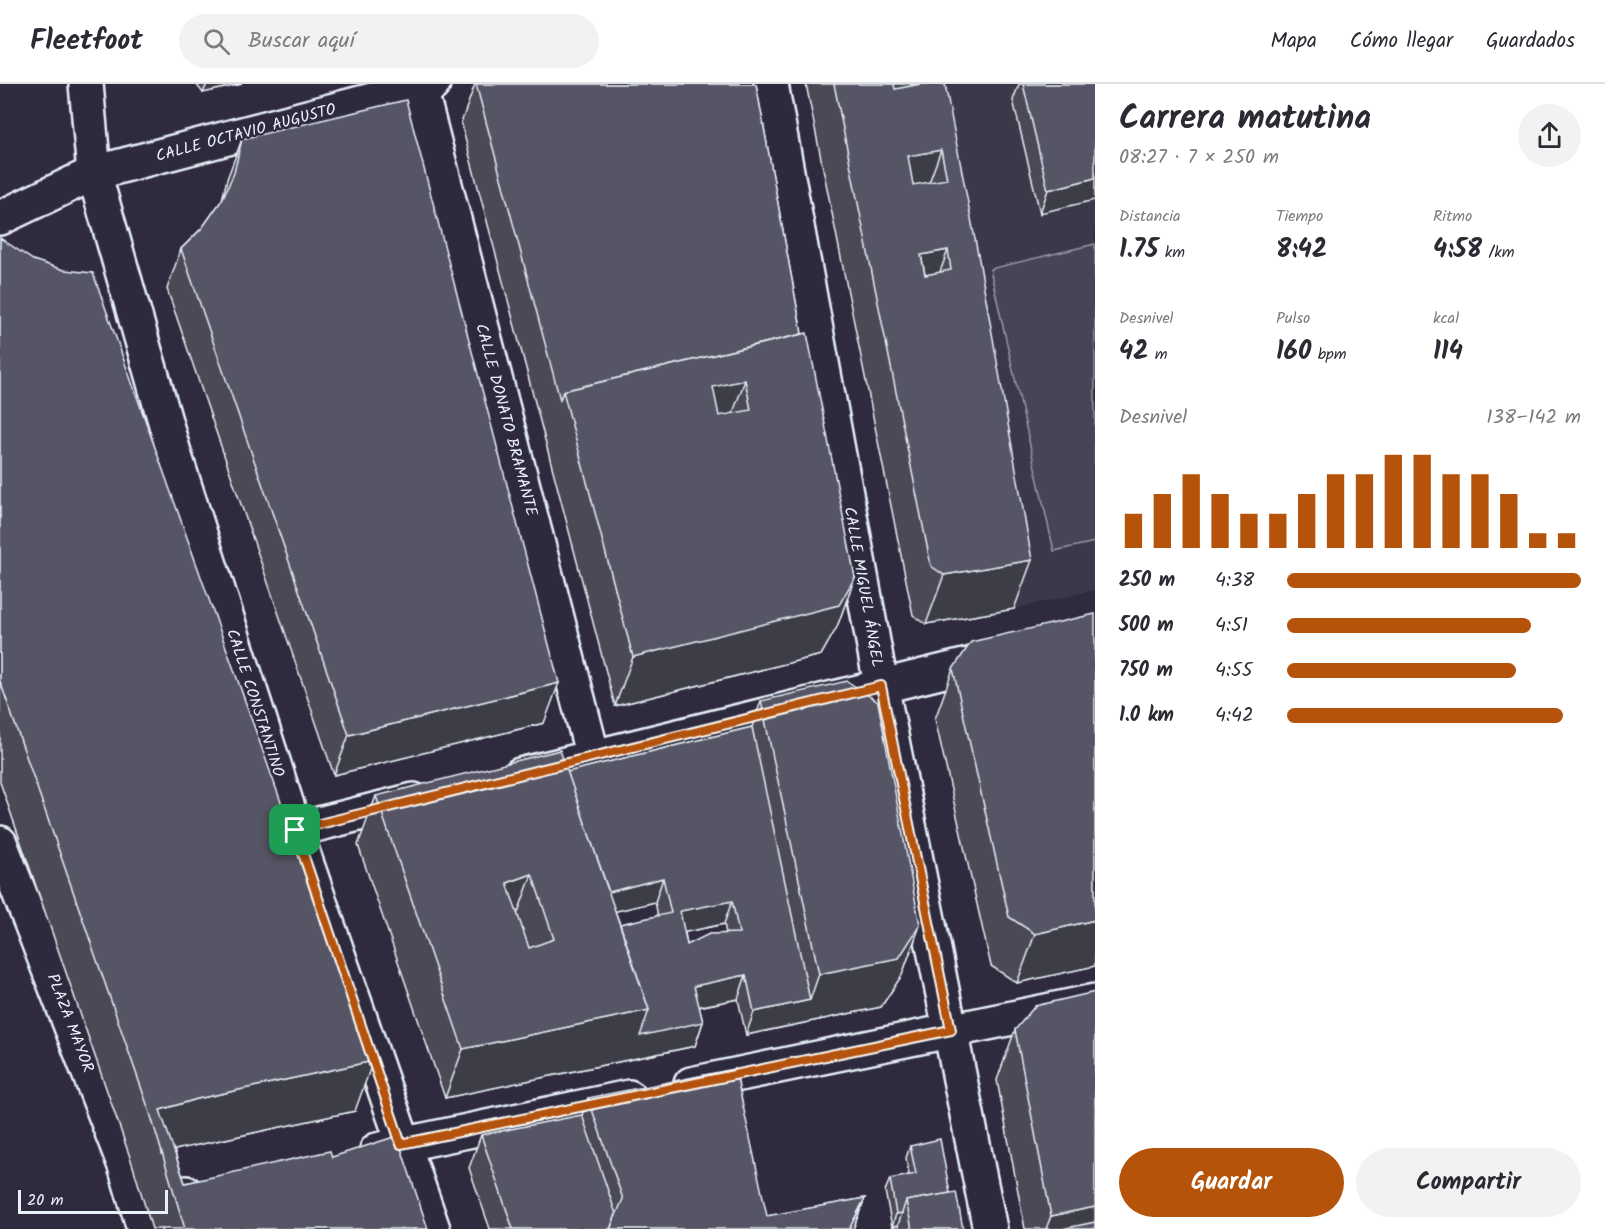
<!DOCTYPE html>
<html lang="es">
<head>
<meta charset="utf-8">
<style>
  :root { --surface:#fff; --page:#f2f2f3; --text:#2b2b33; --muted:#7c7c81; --line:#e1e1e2; --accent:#b45309 }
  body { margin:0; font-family:Kalam,sans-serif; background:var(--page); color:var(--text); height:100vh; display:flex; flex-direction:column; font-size:22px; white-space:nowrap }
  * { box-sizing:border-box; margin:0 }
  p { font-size:20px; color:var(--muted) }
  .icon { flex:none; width:33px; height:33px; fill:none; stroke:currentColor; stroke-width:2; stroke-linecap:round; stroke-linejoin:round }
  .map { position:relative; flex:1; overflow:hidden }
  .details { display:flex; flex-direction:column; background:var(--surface); width:510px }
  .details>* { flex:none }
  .scale { position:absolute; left:18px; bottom:15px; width:150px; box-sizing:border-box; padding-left:6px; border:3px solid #e8f1f8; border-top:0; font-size:16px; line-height:21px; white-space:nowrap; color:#e8f1f8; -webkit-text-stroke:4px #2f2a3d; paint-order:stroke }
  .pin { position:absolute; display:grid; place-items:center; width:51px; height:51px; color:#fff; margin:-26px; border-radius:12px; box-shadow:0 3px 9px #0006 }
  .round { display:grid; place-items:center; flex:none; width:63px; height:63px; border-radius:32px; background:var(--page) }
  .headline { display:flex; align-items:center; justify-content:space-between; height:102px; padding:0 24px }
  h1 { font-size:33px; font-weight:700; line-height:45px }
  .figures { display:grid; grid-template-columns:repeat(3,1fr); gap:9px; height:102px; padding:6px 24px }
  .figures div { display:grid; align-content:center }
  .figures b { font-size:26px; font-weight:700 }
  .figures small { font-size:16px; font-weight:400 }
  .figures p { font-size:16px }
  .chart { height:168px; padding:12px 24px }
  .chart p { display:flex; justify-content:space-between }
  .chart svg { width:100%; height:108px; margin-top:6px; stroke:var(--accent); stroke-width:6 }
  .button { display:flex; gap:12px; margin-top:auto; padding:12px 24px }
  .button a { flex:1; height:69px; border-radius:36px; background:var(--accent); color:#fff; font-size:24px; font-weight:700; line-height:69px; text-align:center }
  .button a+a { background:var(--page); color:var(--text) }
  ul { padding:0 24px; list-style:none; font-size:20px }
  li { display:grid; grid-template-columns:96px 72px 1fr; align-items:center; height:45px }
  li i { height:15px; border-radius:8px; background:var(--accent) }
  header { display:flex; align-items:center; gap:36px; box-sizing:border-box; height:84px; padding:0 30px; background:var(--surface); border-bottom:2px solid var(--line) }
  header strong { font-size:28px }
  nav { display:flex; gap:33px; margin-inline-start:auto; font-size:21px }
  .search { width:420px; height:54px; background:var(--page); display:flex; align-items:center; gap:15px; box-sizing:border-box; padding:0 21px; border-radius:33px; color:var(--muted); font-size:22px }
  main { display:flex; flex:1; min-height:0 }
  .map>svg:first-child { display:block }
  .built { fill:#3b3749 }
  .green { fill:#464455; stroke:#979aa6; stroke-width:1.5 }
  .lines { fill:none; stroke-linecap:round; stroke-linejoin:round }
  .pedestrian-casing { stroke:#e8f1f8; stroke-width:38 }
  .minor-casing { stroke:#e8f1f8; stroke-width:38 }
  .tertiary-casing { stroke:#e8f1f8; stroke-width:38 }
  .pedestrian { stroke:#2f2a3d; stroke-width:33 }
  .minor { stroke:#2f2a3d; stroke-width:33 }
  .tertiary { stroke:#2f2a3d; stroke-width:33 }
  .wall { fill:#4b4957; stroke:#e8f1f8; stroke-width:1.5; fill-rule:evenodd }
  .shaded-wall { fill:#3d3c47; stroke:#e8f1f8; stroke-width:1.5 }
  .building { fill:#575565; stroke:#e8f1f8; stroke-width:1.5; fill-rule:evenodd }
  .route-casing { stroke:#fff; stroke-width:12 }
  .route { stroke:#b45309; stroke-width:8 }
  .labels { text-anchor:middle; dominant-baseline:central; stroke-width:4.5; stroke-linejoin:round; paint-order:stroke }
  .street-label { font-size:16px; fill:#e8f1f8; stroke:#2f2a3d }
</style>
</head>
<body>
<header>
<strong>Fleetfoot</strong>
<div class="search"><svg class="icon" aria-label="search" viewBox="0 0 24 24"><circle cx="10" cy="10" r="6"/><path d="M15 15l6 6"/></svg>Buscar aquí</div>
<nav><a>Mapa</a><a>Cómo llegar</a><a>Guardados</a></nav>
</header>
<main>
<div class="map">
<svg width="1095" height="1145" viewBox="0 0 1095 1145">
  <rect width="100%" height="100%" fill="#2f2a3d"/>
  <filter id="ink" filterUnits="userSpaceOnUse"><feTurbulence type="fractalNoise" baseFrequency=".0167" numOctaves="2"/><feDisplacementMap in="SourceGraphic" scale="12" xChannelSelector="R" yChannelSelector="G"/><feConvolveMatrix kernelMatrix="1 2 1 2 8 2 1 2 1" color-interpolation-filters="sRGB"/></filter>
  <g filter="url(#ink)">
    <!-- built -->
    <polygon class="built" points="918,0 1095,0 1095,506 1015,525"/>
    <!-- green -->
    <polygon class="green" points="1095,160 1095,458 1054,467 990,185"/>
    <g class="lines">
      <defs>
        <polyline id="pedestrian" points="0,759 125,1082 144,1145"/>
        <g id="minor">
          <polyline points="419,0 593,673"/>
          <polyline points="771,0 881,601 990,1145"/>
          <polyline points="691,1000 1095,917"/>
          <polyline points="377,1066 629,1013"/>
          <polyline points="138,1119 186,1109"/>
        </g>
        <g id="tertiary">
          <polyline points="86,0 94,89 175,372 295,746 433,1145"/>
          <polyline points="0,134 94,89 433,0"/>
          <polyline points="520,691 997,574"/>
          <polyline points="295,746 414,716"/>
        </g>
      </defs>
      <!-- pedestrian casing -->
      <use href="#pedestrian" class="pedestrian-casing"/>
      <!-- minor casing -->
      <use href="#minor" class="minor-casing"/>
      <!-- tertiary casing -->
      <use href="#tertiary" class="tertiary-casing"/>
      <!-- pedestrian -->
      <use href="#pedestrian" class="pedestrian"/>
      <!-- minor -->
      <use href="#minor" class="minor"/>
      <!-- tertiary -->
      <use href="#tertiary" class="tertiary"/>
    </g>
    <!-- wall -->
    <g class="wall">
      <polygon points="196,0 242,0 203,9"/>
      <polygon points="475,0 756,0 802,250 855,493 837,543 821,571 615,622 545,356 461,39"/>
      <polygon points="806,0 945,0 1014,525 926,540 913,531"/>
      <polygon points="1019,0 1095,0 1040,129 1013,16"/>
      <polygon points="242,55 544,639 334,691 167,205 181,165 202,144 222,116 227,95"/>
      <polygon points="0,154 355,1027 174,1066 185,1099 332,1073 428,1145 152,1145 132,1079 0,698"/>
      <polygon points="953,585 1095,882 1017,899 991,882 935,635"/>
      <path d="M761 617 920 841 902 891 881 923 746 951 738 915 699 923 703 938 695 962 445 1014 358 761 376 712 567 688 752 643ZM655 818 658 832 620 840 615 827ZM724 840 726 849 687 861 685 848Z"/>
      <polygon points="1015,946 1095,1145 1025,1145 997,996"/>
      <polygon points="588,1014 767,1132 865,1114 853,1145 490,1145 469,1084 481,1051 582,1031"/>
      <polygon points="910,1062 950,1109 963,1145 899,1145 898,1141 892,1143 885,1107 890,1095 909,1091 906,1074"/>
    </g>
    <!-- shaded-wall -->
    <g class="shaded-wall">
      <polygon points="207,0 242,0 203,9"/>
      <polygon points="881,0 912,0 905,20"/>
      <polygon points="941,66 923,115 890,122 908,72"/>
      <polygon points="1095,94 1095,116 1040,129 1048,106"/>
      <polygon points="948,166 930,215 921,171"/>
      <polygon points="745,296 727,345 565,315"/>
      <polygon points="1032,476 1014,525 926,540 944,491"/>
      <polygon points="855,493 837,543 821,571 615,622 633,573"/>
      <polygon points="559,599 544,639 334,691 349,651"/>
      <polygon points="532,790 514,839 507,799"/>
      <polygon points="663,794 655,818 583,835 592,812"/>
      <polygon points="732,817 724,840 672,851 680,827"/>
      <polygon points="1095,836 1095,882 1017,899 1035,850"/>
      <polygon points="920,841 902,891 881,923 746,951 754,928 810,916 819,890"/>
      <polygon points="746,891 738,915 686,925 694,902"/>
      <polygon points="649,926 703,938 695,962 445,1014 463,965"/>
      <polygon points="373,977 355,1027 179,1065 162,1070 160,1026 197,1015"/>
      <polygon points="865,1114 853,1145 849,1145"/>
      <polygon points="1095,1123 1095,1145 1046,1145 1051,1132"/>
      <polygon points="902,1129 898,1141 892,1143 896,1130"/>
    </g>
    <!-- building -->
    <g class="building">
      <polygon points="476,0 756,0 802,250 563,307 560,316"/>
      <path d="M834 0H894L895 5 921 0H945L980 181 1032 476 944 491 931 482ZM941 66 947 95 913 101 908 72ZM948 166 951 186 925 191 921 171Z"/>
      <polygon points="1023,0 1095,0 1095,94 1048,106"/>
      <polygon points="406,16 559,599 349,651 181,165 202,144 222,116 234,89 242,55"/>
      <polygon points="0,154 33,176 64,186 93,189 373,977 197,1015 160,1026 185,1099 330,1067 332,1073 397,1052 428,1145 185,1145 150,1029 0,597"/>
      <path d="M807 249 855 493 839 521 633 573 563 307ZM745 296 751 326 719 332 713 303Z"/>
      <polygon points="1095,530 1095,836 1035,850 1009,833 953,585 971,558"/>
      <polygon points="847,597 878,618 920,841 899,874 819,890 761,617"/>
      <path d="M752 643 810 916 754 928 746 891 694 902 703 938 640 952 649 926 620 840 671 829 663 794 609 808 567 688ZM732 817 739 849 709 850 687 861 680 827Z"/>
      <path d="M560 666 649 926 463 965 376 712ZM532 790 554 855 529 864 507 799Z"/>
      <polygon points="1095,908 1095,1123 1051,1132 1015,946 1035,922"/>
      <polygon points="735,985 767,1132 865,1114 849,1145 610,1145 623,1115 588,1014"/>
      <polygon points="582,1031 616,1130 610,1145 513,1145 481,1051"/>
      <polygon points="940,1055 950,1109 906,1117 902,1129 896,1130 890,1095 916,1090 910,1062"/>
      <polygon points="956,1108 963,1145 912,1145 906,1117"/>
      <polygon points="1095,1138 1095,1145 1062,1145"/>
    </g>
  </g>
  <g class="lines" filter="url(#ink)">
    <defs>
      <polygon id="route" points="881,602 951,946 401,1060 295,746"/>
    </defs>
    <!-- route casing -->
    <use href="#route" class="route-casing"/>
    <!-- route -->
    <use href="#route" class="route"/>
  </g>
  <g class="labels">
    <!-- street labels -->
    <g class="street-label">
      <text transform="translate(246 49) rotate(-15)">CALLE OCTAVIO AUGUSTO</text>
      <text transform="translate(506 336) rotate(75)">CALLE DONATO BRAMANTE</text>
      <text transform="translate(863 503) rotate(80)">CALLE MIGUEL ÁNGEL</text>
      <text transform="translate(255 619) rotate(72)">CALLE CONSTANTINO</text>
      <text transform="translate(70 939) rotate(69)">PLAZA MAYOR</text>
    </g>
  </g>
</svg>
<div class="scale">20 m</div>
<div class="pin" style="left:295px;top:746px;background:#1e9e55"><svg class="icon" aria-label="arrive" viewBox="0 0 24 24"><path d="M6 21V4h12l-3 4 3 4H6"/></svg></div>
</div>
<section class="details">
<div class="headline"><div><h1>Carrera matutina</h1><p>08:27 · 7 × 250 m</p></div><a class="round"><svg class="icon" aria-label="share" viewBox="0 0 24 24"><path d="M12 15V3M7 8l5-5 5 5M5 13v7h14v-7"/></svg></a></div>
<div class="figures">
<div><p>Distancia</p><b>1.75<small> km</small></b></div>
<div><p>Tiempo</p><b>8:42</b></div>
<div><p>Ritmo</p><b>4:58<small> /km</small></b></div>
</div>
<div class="figures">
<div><p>Desnivel</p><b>42<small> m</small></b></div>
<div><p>Pulso</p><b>160<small> bpm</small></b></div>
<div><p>kcal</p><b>114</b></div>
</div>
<div class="chart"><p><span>Desnivel</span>138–142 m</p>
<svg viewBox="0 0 160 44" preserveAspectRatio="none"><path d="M5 44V30M15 44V22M25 44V14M35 44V22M45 44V30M55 44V30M65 44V22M75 44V14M85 44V14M95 44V6M105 44V6M115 44V14M125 44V14M135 44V22M145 44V38M155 44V38"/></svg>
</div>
<ul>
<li><b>250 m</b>4:38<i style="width:100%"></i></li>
<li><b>500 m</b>4:51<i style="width:83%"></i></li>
<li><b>750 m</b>4:55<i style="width:78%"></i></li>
<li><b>1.0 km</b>4:42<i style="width:94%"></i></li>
</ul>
<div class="button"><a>Guardar</a><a>Compartir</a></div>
</section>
</main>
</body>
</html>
